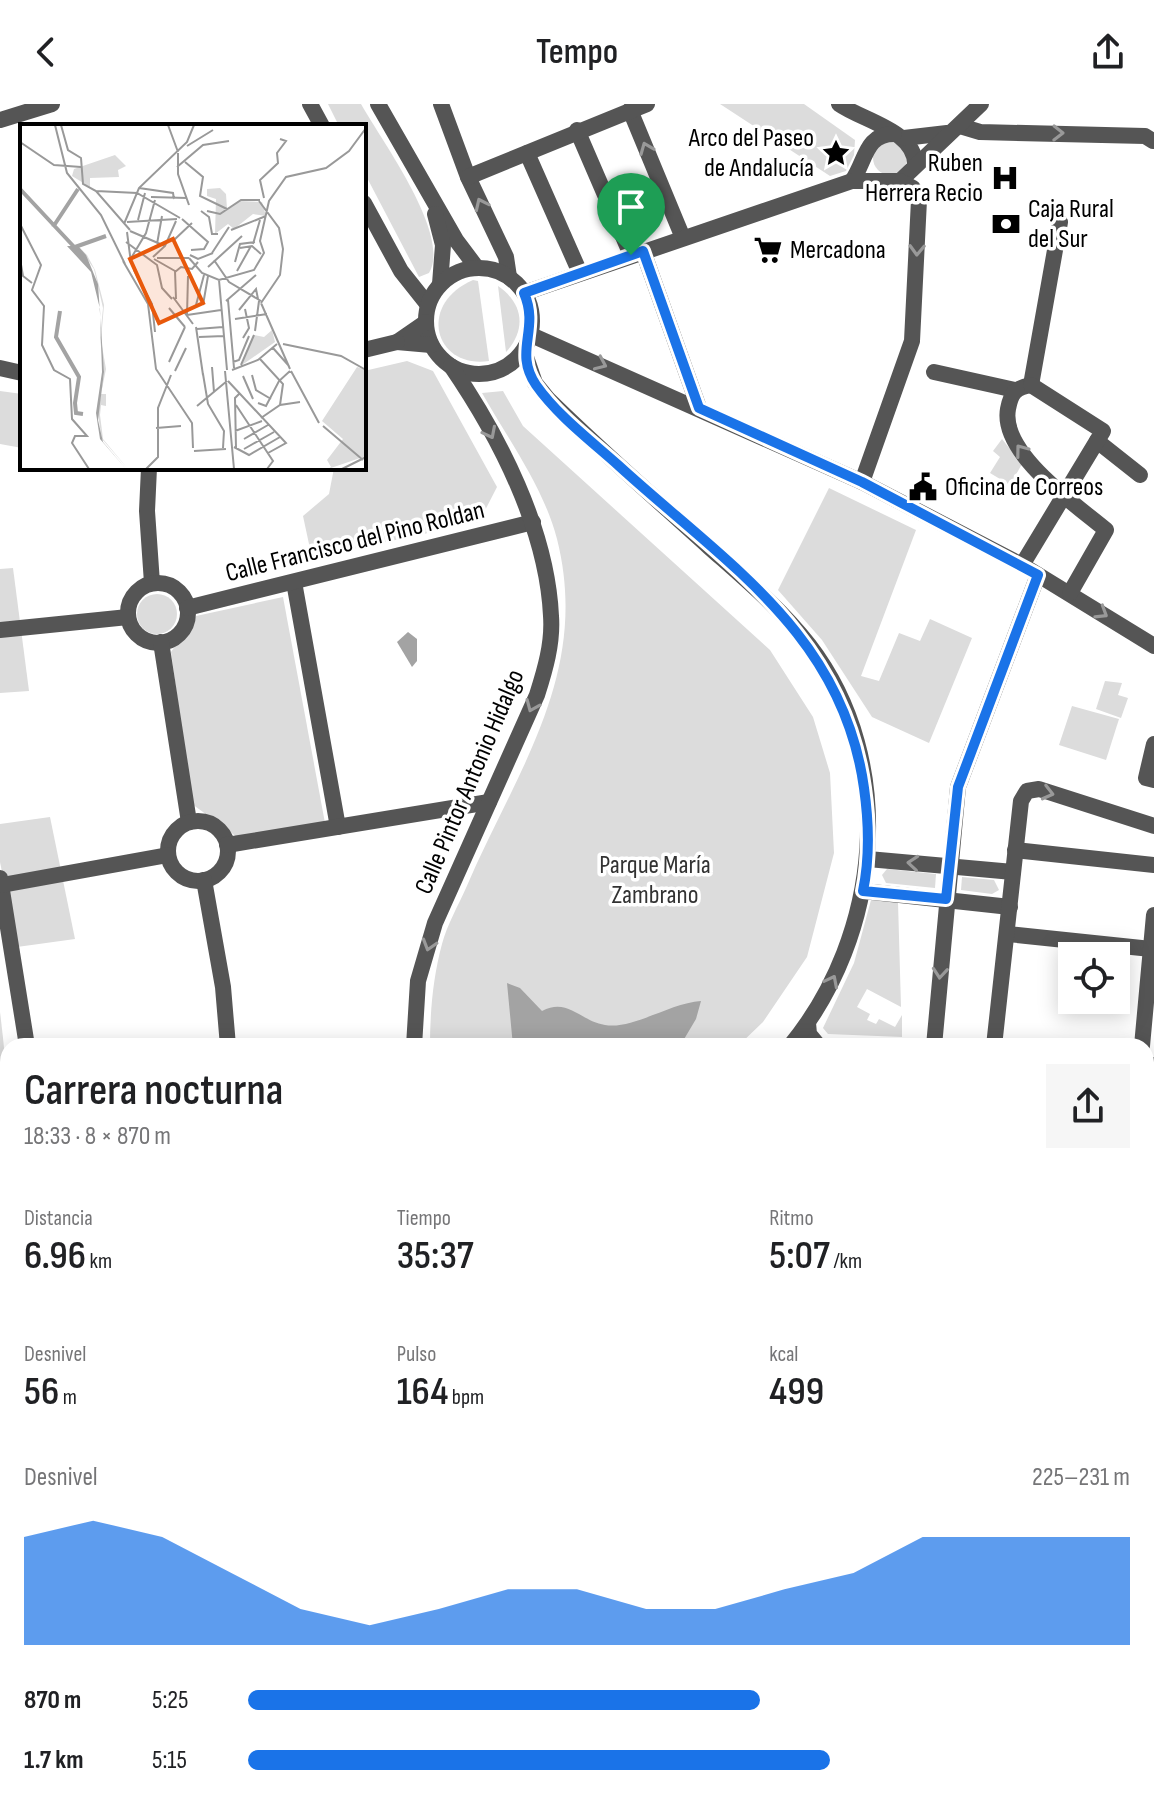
<!DOCTYPE html>
<html lang="es">
<head>
<meta charset="utf-8">
<style>
  :root { --surface:#fff; --page:#f6f6f6; --text:#202124; --muted:#757577; --accent:#1a73e8 }
  body { margin:0; font-family:"Sofia Sans Condensed",sans-serif; background:var(--page); color:var(--text); height:100vh; display:flex; flex-direction:column; font-size:30px; white-space:nowrap }
  * { box-sizing:border-box; margin:0 }
  p { font-size:26px; color:var(--muted) }
  .icon { flex:none; width:44px; height:44px; fill:none; stroke:currentColor; stroke-width:2; stroke-linecap:round; stroke-linejoin:round }
  .map { position:relative; flex:1; overflow:hidden }
  .panel { position:absolute; left:0px; top:934px; width:1154px; height:768px; display:flex; flex-direction:column; background:var(--surface); border-radius:24px 24px 0 0; box-shadow:0 4px 20px #0003 }
  .panel>* { flex:none }
  .fabs { position:absolute; left:1058px; top:838px; display:grid; gap:16px }
  .fabs a { display:grid; place-items:center; width:72px; height:72px; border-radius:0px; background:var(--surface); box-shadow:0 4px 20px #0003; font-size:40px }
  .pin { position:absolute; display:grid; place-items:center; width:68px; height:68px; color:#fff; margin:-82px -34px; border-radius:50% 50% 50% 0; rotate:-45deg; box-shadow:0 0 8px #0007 }
  .pin .icon { rotate:45deg }
  .round { display:grid; place-items:center; flex:none; width:84px; height:84px; border-radius:0px; background:var(--page) }
  .overview { display:flex; align-items:center; justify-content:space-between; height:136px; padding:0 24px }
  h1 { font-size:44px; font-weight:600; line-height:60px }
  .metrics { display:grid; grid-template-columns:repeat(3,1fr); gap:12px; height:136px; padding:8px 24px }
  .metrics div { display:grid; align-content:center }
  .metrics b { font-size:40px; font-weight:600 }
  .metrics small { font-size:22px; font-weight:400 }
  .metrics p { font-size:22px }
  .chart { height:224px; padding:16px 24px }
  .chart p { display:flex; justify-content:space-between }
  .chart svg { width:100%; height:144px; margin-top:8px; fill:var(--accent); opacity:.7 }
  ul { padding:0 24px; list-style:none; font-size:26px }
  li { display:grid; grid-template-columns:128px 96px 1fr; align-items:center; height:60px }
  li i { height:20px; border-radius:10px; background:var(--accent) }
  header { display:flex; justify-content:space-between; align-items:center; height:104px; padding:0 24px; background:var(--surface); font-size:36px; font-weight:600 }
  .map>svg:first-child { display:block }
  .green { fill:#dcdcdc }
  .water { fill:#a3a3a3 }
  .lines { fill:none; stroke-linecap:round; stroke-linejoin:round }
  .minor { stroke:#555; stroke-width:16 }
  .tertiary { stroke:#555; stroke-width:16 }
  .oneway { stroke:#999 }
  .route-casing { stroke:#fff; stroke-width:16 }
  .route { stroke:#1a73e8; stroke-width:10 }
  .labels { text-anchor:middle; dominant-baseline:central; stroke-width:7; stroke-linejoin:round; paint-order:stroke }
  .poi-label { font-size:26px; fill:#000; stroke:#fff; text-anchor:start }
  .street-label { font-size:26px; fill:#000; stroke:#fff }
  .park-label { font-size:26px; fill:#333; stroke:#fff }
  .inset-river { fill:none; stroke:#a3a3a3; stroke-width:4 }
  .inset-road { fill:none; stroke:#999; stroke-width:2 }
  .view { fill:#e8590c; fill-opacity:0.15; stroke:#e8590c; stroke-width:4 }
  .inset-edge { fill:none; stroke:#000; stroke-width:4 }
</style>
</head>
<body>
<header><svg class="icon" aria-label="back" viewBox="0 0 24 24"><path d="M15 5l-7 7 7 7"/></svg>Tempo<svg class="icon" aria-label="share" viewBox="0 0 24 24"><path d="M12 15V3M7 8l5-5 5 5M5 13v7h14v-7"/></svg></header>
<div class="map">
<svg width="1154" height="1702" viewBox="0 0 1154 1702">
  <rect width="100%" height="100%" fill="#fff"/>
  <!-- green -->
  <g class="green">
    <path d="M328 0H361C381 36 452 131 429 169L419 173 364 68V22H339Z"/>
    <polygon points="720,0 804,0 855,36 854,51 846,67 830,72"/>
    <circle cx="890" cy="54" r="17"/>
    <path d="M473 176 478 177 489 257C434 265 417 200 473 176Z"/>
    <path d="M498 182C523 199 527 225 506 248Z"/>
    <polygon points="407,257 433,267 497,383 479,418 312,454 303,412 329,390 334,364 364,364 364,267"/>
    <polygon points="0,287 22,290 22,344 0,340"/>
    <path d="M503 287 523 322 770 546 813 613 830 669 834 749 807 853 763 918 738 942H430C430 908 433 873 442 840 447 821 458 802 466 784 516 667 591 570 557 435 544 384 508 335 482 289Z"/>
    <polygon points="1002,335 1022,360 1010,381 990,369 1000,353 993,347"/>
    <polygon points="829,384 916,426 861,572 879,577 899,529 920,537 930,515 972,534 929,639 872,613 822,536 778,486"/>
    <polygon points="13,464 29,587 0,589 0,465"/>
    <circle cx="157" cy="510" r="20"/>
    <polygon points="283,493 325,719 237,733 192,700 171,548 196,512"/>
    <polygon points="1105,577 1122,579 1118,591 1128,594 1121,614 1096,605"/>
    <polygon points="1072,602 1119,615 1106,656 1059,641"/>
    <polygon points="50,713 75,835 17,843 0,758 0,720"/>
    <polygon points="887,765 936,770 935,784 886,779 882,771"/>
    <polygon points="962,773 994,776 999,786 992,790 961,786"/>
    <polygon points="871,796 898,798 901,903 867,885 857,903 870,910 867,916 876,920 879,915 895,923 902,911 902,933 828,930 823,924 854,859"/>
    <path d="M0 908C14 1019 15 1143 0 1253Z"/>
    <polygon points="1146,1283 1154,1286 1153,1360 1146,1357"/>
    <polygon points="8,1413 8,1517 0,1514 0,1440"/>
    <polygon points="746,1694 803,1694 799,1702 742,1702"/>
  </g>
  <!-- water -->
  <g class="water">
    <polygon points="408,528 417,535 417,557 412,563 397,538"/>
    <path d="M507 879 520 884 542 907C568 893 580 917 605 921 632 926 670 899 701 897L696 915 680 942H513Z"/>
  </g>
  <g class="lines">
    <!-- minor -->
    <g class="minor">
      <polyline points="310,0 322,22"/>
      <polyline points="441,0 468,73 506,153 509,173"/>
      <path d="M839 0C863 17 917 27 915 62"/>
      <polyline points="630,6 683,134"/>
      <polyline points="0,16 52,0"/>
      <polyline points="960,22 980,28 1145,32 1153,37"/>
      <polyline points="577,26 631,151"/>
      <polyline points="904,34 947,29"/>
      <polyline points="527,49 580,169"/>
      <polyline points="468,73 647,0"/>
      <path d="M852 77C866 57 865 30 894 30"/>
      <polyline points="364,99 401,167 428,201"/>
      <polyline points="643,147 699,304"/>
      <polyline points="524,189 852,77 900,77 981,0"/>
      <polyline points="529,230 862,378 1022,461 1154,542"/>
      <polyline points="934,268 1015,286"/>
      <path d="M1031 281C1015 284 1011 289 1008 305 1000 349 1075 400 1106 426L1070 489"/>
      <polyline points="1031,281 1060,118"/>
      <polyline points="1097,337 1140,371"/>
      <polyline points="149,364 147,407 152,479"/>
      <polyline points="862,378 912,237 919,96 913,84 900,77"/>
      <polyline points="1022,461 1103,327 1031,281"/>
      <polyline points="294,478 338,723"/>
      <circle cx="158" cy="509" r="30"/>
      <polyline points="187,504 533,418"/>
      <polyline points="0,526 128,513"/>
      <polyline points="161,538 189,718"/>
      <polyline points="1154,640 1146,674 1154,676"/>
      <circle cx="198" cy="747" r="30"/>
      <polyline points="227,741 489,698"/>
      <polyline points="1015,746 1154,761"/>
      <polyline points="868,755 1013,768"/>
      <polyline points="0,774 27,942"/>
      <polyline points="204,776 223,883 228,942"/>
      <polyline points="2,781 168,751"/>
      <polyline points="863,787 1010,803"/>
      <polyline points="1008,830 1151,845"/>
      <polyline points="808,919 809,930 819,942"/>
      <polyline points="934,942 958,683 1038,471"/>
      <polyline points="994,942 1021,697 1027,687 1039,685 1154,722"/>
      <polyline points="1142,942 1154,811"/>
      <polyline points="1146,961 1154,961"/>
      <polyline points="1146,980 1154,976"/>
      <polyline points="1146,1375 1154,1379"/>
      <polyline points="0,1385 8,1347"/>
      <polyline points="1146,1426 1154,1415"/>
      <polyline points="1146,1471 1152,1478"/>
      <polyline points="0,1533 8,1536"/>
      <polyline points="1146,1630 1154,1633"/>
      <polyline points="427,1694 429,1702"/>
      <polyline points="932,1694 948,1702"/>
      <polyline points="91,1702 94,1694"/>
      <polyline points="730,1702 734,1694"/>
      <polyline points="969,1702 980,1697 991,1702"/>
    </g>
    <!-- tertiary -->
    <g class="tertiary">
      <polyline points="378,0 456,136 477,164"/>
      <polyline points="435,110 443,141 440,180"/>
      <circle cx="479" cy="217" r="53"/>
      <polyline points="426,218 397,238 431,241"/>
      <polyline points="364,246 397,238"/>
      <path d="M524 247 535 279 548 295C600 346 655 394 709 443 744 474 780 504 809 541 899 658 881 832 790 942"/>
      <polyline points="0,264 22,269"/>
      <path d="M414 942 418 877 435 819 537 591C545 566 553 539 551 512 547 425 499 332 451 262"/>
      <polyline points="612,1694 614,1702"/>
      <polyline points="649,1694 652,1702"/>
    </g>
  </g>
  <!-- one-way arrows -->
  <defs><path id="oneway-chevron" d="M-2-3.5L2.5 0L-2 3.5" fill="none" stroke-width="1.6" stroke-linecap="round" stroke-linejoin="round" transform="scale(2)"/></defs>
  <g class="oneway">
    <use href="#oneway-chevron" transform="translate(1058 29) rotate(1)"/>
    <use href="#oneway-chevron" transform="translate(646 44) rotate(-112)"/>
    <use href="#oneway-chevron" transform="translate(481 100) rotate(-115)"/>
    <use href="#oneway-chevron" transform="translate(917 146) rotate(92)"/>
    <use href="#oneway-chevron" transform="translate(601 260) rotate(24)"/>
    <use href="#oneway-chevron" transform="translate(490 329) rotate(63)"/>
    <use href="#oneway-chevron" transform="translate(1021 346) rotate(-127)"/>
    <use href="#oneway-chevron" transform="translate(1102 509) rotate(32)"/>
    <use href="#oneway-chevron" transform="translate(532 602) rotate(113)"/>
    <use href="#oneway-chevron" transform="translate(1048 689) rotate(14)"/>
    <use href="#oneway-chevron" transform="translate(913 759) rotate(-175)"/>
    <use href="#oneway-chevron" transform="translate(429 841) rotate(107)"/>
    <use href="#oneway-chevron" transform="translate(940 869) rotate(95)"/>
    <use href="#oneway-chevron" transform="translate(832 877) rotate(-63)"/>
  </g>
  <g class="lines">
    <defs>
      <path id="route" d="M643 147 699 304 862 378 1038 471 958 683 946 795 863 787C870 753 869 719 864 684 843 530 725 459 618 361 590 336 557 311 536 281 513 247 540 226 524 189Z"/>
    </defs>
    <!-- route casing -->
    <use href="#route" class="route-casing"/>
    <!-- route -->
    <use href="#route" class="route"/>
  </g>
  <!-- icons -->
  <defs>
    <symbol id="sight-bare" viewBox="-9 -9 18 18"><path d="M0-6L1.8-2.2L6-1.7L2.9 1.2L3.7 5.4L0 3.3L-3.7 5.4L-2.9 1.2L-6-1.7L-1.8-2.2Z" fill="#000" stroke="#fff" stroke-width="2.5" paint-order="stroke"/></symbol>
    <symbol id="hospital-bare" viewBox="-9 -9 18 18"><path d="M-5-5h3v3.5h4V-5h3V5h-3V1.5h-4V5h-3Z" fill="#000" stroke="#fff" stroke-width="2.5" paint-order="stroke"/></symbol>
    <symbol id="bank-bare" viewBox="-9 -9 18 18"><path d="M-6-4H6V4H-6ZM0-2.3a2.3 2.3 0 1 0 0 4.6a2.3 2.3 0 1 0 0-4.6Z" fill="#000" stroke="#fff" stroke-width="2.5" paint-order="stroke"/></symbol>
    <symbol id="supermarket-bare" viewBox="-9 -9 18 18"><path d="M-6-5.5h2.5l.6 2H6L4.5 2H-2.5L-4.4-4H-6ZM-1.5 3.2a1.3 1.3 0 1 0 .1 0ZM3 3.2a1.3 1.3 0 1 0 .1 0Z" fill="#000" stroke="#fff" stroke-width="2.5" paint-order="stroke"/></symbol>
    <symbol id="civic-bare" viewBox="-9 -9 18 18"><path d="M-.6-6.5H3V-4.5H.6V-3L4-1V1h2V6H-6V1h2V-1L-.6-3ZM-1.2 2.5V6h2.4V2.5Z" fill="#000" stroke="#fff" stroke-width="2.5" paint-order="stroke"/></symbol>
  </defs>
  <g fill-rule="evenodd">
    <use href="#sight-bare" x="816" y="29" width="40" height="40"/>
    <use href="#hospital-bare" x="985" y="54" width="40" height="40"/>
    <use href="#bank-bare" x="986" y="100" width="40" height="40"/>
    <use href="#supermarket-bare" x="748" y="126" width="40" height="40"/>
    <use href="#civic-bare" x="903" y="363" width="40" height="40"/>
  </g>
  <g class="labels">
    <!-- poi labels -->
    <g class="poi-label">
      <text x="814" y="34" text-anchor="end">Arco del Paseo<tspan x="814" dy="30">de Andalucía</tspan></text>
      <text x="983" y="59" text-anchor="end">Ruben<tspan x="983" dy="30">Herrera Recio</tspan></text>
      <text x="1028" y="105">Caja Rural<tspan x="1028" dy="30">del Sur</tspan></text>
      <text x="790" y="146">Mercadona</text>
      <text x="945" y="383">Oficina de Correos</text>
    </g>
    <!-- street labels -->
    <g class="street-label">
      <text transform="translate(355 438) rotate(-14)">Calle Francisco del Pino Roldan</text>
      <text transform="translate(470 678) rotate(-67)">Calle Pintor Antonio Hidalgo</text>
    </g>
    <!-- park labels -->
    <g class="park-label">
      <text x="655" y="761">Parque María<tspan x="655" dy="30">Zambrano</tspan></text>
    </g>
  </g>
  <!-- overview -->
  <g transform="translate(20 20)">
    <rect width="346" height="346" fill="#fff"/>
    <path d="M95 31 106 42 98 46 99 53 70 54V63L52 52 54 45ZM200 64 206 70 207 85 220 77 242 78 246 92 233 90 214 105 208 100 195 110 196 75 187 72V65ZM58 122 67 131 75 146 84 181 81 216 86 245 81 270H86V282L81 281 80 291 83 315 108 345 82 315 78 291 84 248 80 214 83 184 74 145ZM252 206 255 218 222 241 234 211 244 213ZM337 243 346 246V332L308 345 311 343 307 336 323 315 302 297Z" fill="#dcdcdc"/>
    <path d="M47 122H58L66 131 78 160 84 248 78 296 83 318 106 345 80 315 76 289 82 248 80 185 71 148Z" fill="#a3a3a3"/>
    <path class="inset-river" d="M0 65 57 126M33 103 58 65M55 123 86 112M40 187 36 213 59 253 55 279 56 289 63 290"/>
    <path class="inset-road" d="M35 1 47 49 81 91 105 140M41 1 48 26 61 34 63 60 76 67 110 106M148 1 158 28M0 18 34 41 61 43M167 22 193 6M158 29V50L169 81M165 38 183 53 180 72 207 85M157 43 183 21 209 17M119 64 153 69 154 75M76 67 117 69 160 94M131 73 167 74M244 74 240 56 258 39 257 29 266 17 260 15M239 77 259 104 263 125 260 151 241 179M181 87 189 93 192 110H198M187 87 200 90 221 76H240M162 95 188 118 184 125 171 126M118 96 125 69M107 98 157 95M0 100 21 141 12 166 24 182 22 221 34 246 50 255 52 295 67 312H55L52 319 69 345M104 100 119 64 167 18 174 1M211 106 246 92M110 107 145 122M107 108 111 139M154 116 172 99M106 118 137 141 142 164 152 175M137 120 142 92M233 120 240 96M220 124 232 122 241 130M192 129 209 103M170 131 178 135 193 129M133 133 145 122 156 97M137 134H169M169 134 182 149 199 156 234 146 244 129 240 117 249 77 266 53 306 44 329 27 346 4M0 135 3 152 12 159M134 135 155 147 156 175M110 136 126 109 135 76M194 136 209 158 241 177M103 137 128 180 136 245 172 299 173 324M215 138 220 120 235 118M188 143 222 112M114 146 132 180 135 208M217 147 231 122M155 148 161 143 172 145 178 138M199 156 207 246M153 173 173 200M208 176 214 244M206 177 236 151M241 179 270 245M176 181 184 151M183 181 188 152M149 184 165 203M219 186 236 165 238 175M167 191 168 152M167 191 201 186M215 195 247 190M176 203 183 251M177 205 203 203M235 207 239 177M179 213 204 212M223 214 229 204 225 185M263 220 321 232 346 246M253 224 269 242M240 235 263 260 260 281M149 238 165 203M213 238 219 236 229 212M221 241 234 211M192 243 194 268M212 246 238 236 257 220M155 247 166 224M205 247 214 345M271 247 299 299M183 250 188 280 204 307 203 324M232 251 236 266 251 275M223 252 233 275M208 257 266 319 248 329M238 279 246 282 259 257 270 247M216 281 253 337 247 345M177 282 207 257M241 294 260 281 280 278M303 302 343 336M136 304 161 302M215 307 242 297M224 315 248 301M214 323 229 331 260 313M216 324 215 274 219 270M224 325 254 308M174 327 206 325M126 345 138 333V284L151 251M322 345 346 333"/>
    <path class="view" d="M153 115 183 179 139 199 110 135Z"/>
    <rect width="346" height="346" class="inset-edge"/>
  </g>
</svg>
<div class="fabs">
<a><svg class="icon" aria-label="locate" viewBox="0 0 24 24"><circle cx="12" cy="12" r="6"/><path d="M12 2v4M12 18v4M2 12h4M18 12h4"/></svg></a>
</div>
<div class="pin" style="left:631px;top:151px;background:#1e9e55"><svg class="icon" aria-label="arrive" viewBox="0 0 24 24"><path d="M6 21V4h12l-3 4 3 4H6"/></svg></div>
<section class="panel">
<div class="overview"><div><h1>Carrera nocturna</h1><p>18:33 · 8 × 870 m</p></div><a class="round"><svg class="icon" aria-label="share" viewBox="0 0 24 24"><path d="M12 15V3M7 8l5-5 5 5M5 13v7h14v-7"/></svg></a></div>
<div class="metrics">
<div><p>Distancia</p><b>6.96<small> km</small></b></div>
<div><p>Tiempo</p><b>35:37</b></div>
<div><p>Ritmo</p><b>5:07<small> /km</small></b></div>
</div>
<div class="metrics">
<div><p>Desnivel</p><b>56<small> m</small></b></div>
<div><p>Pulso</p><b>164<small> bpm</small></b></div>
<div><p>kcal</p><b>499</b></div>
</div>
<div class="chart"><p><span>Desnivel</span>225–231 m</p>
<svg viewBox="0 0 160 44" preserveAspectRatio="none"><path d="M0 44V11L10 6L20 11L30 22L40 33L50 38L60 33L70 27L80 27L90 33L100 33L110 27L120 22L130 11L140 11L150 11L160 11V44z"/></svg>
</div>
<ul>
<li><b>870 m</b>5:25<i style="width:58%"></i></li>
<li><b>1.7 km</b>5:15<i style="width:66%"></i></li>
</ul>
</section>
</div>
</body>
</html>
